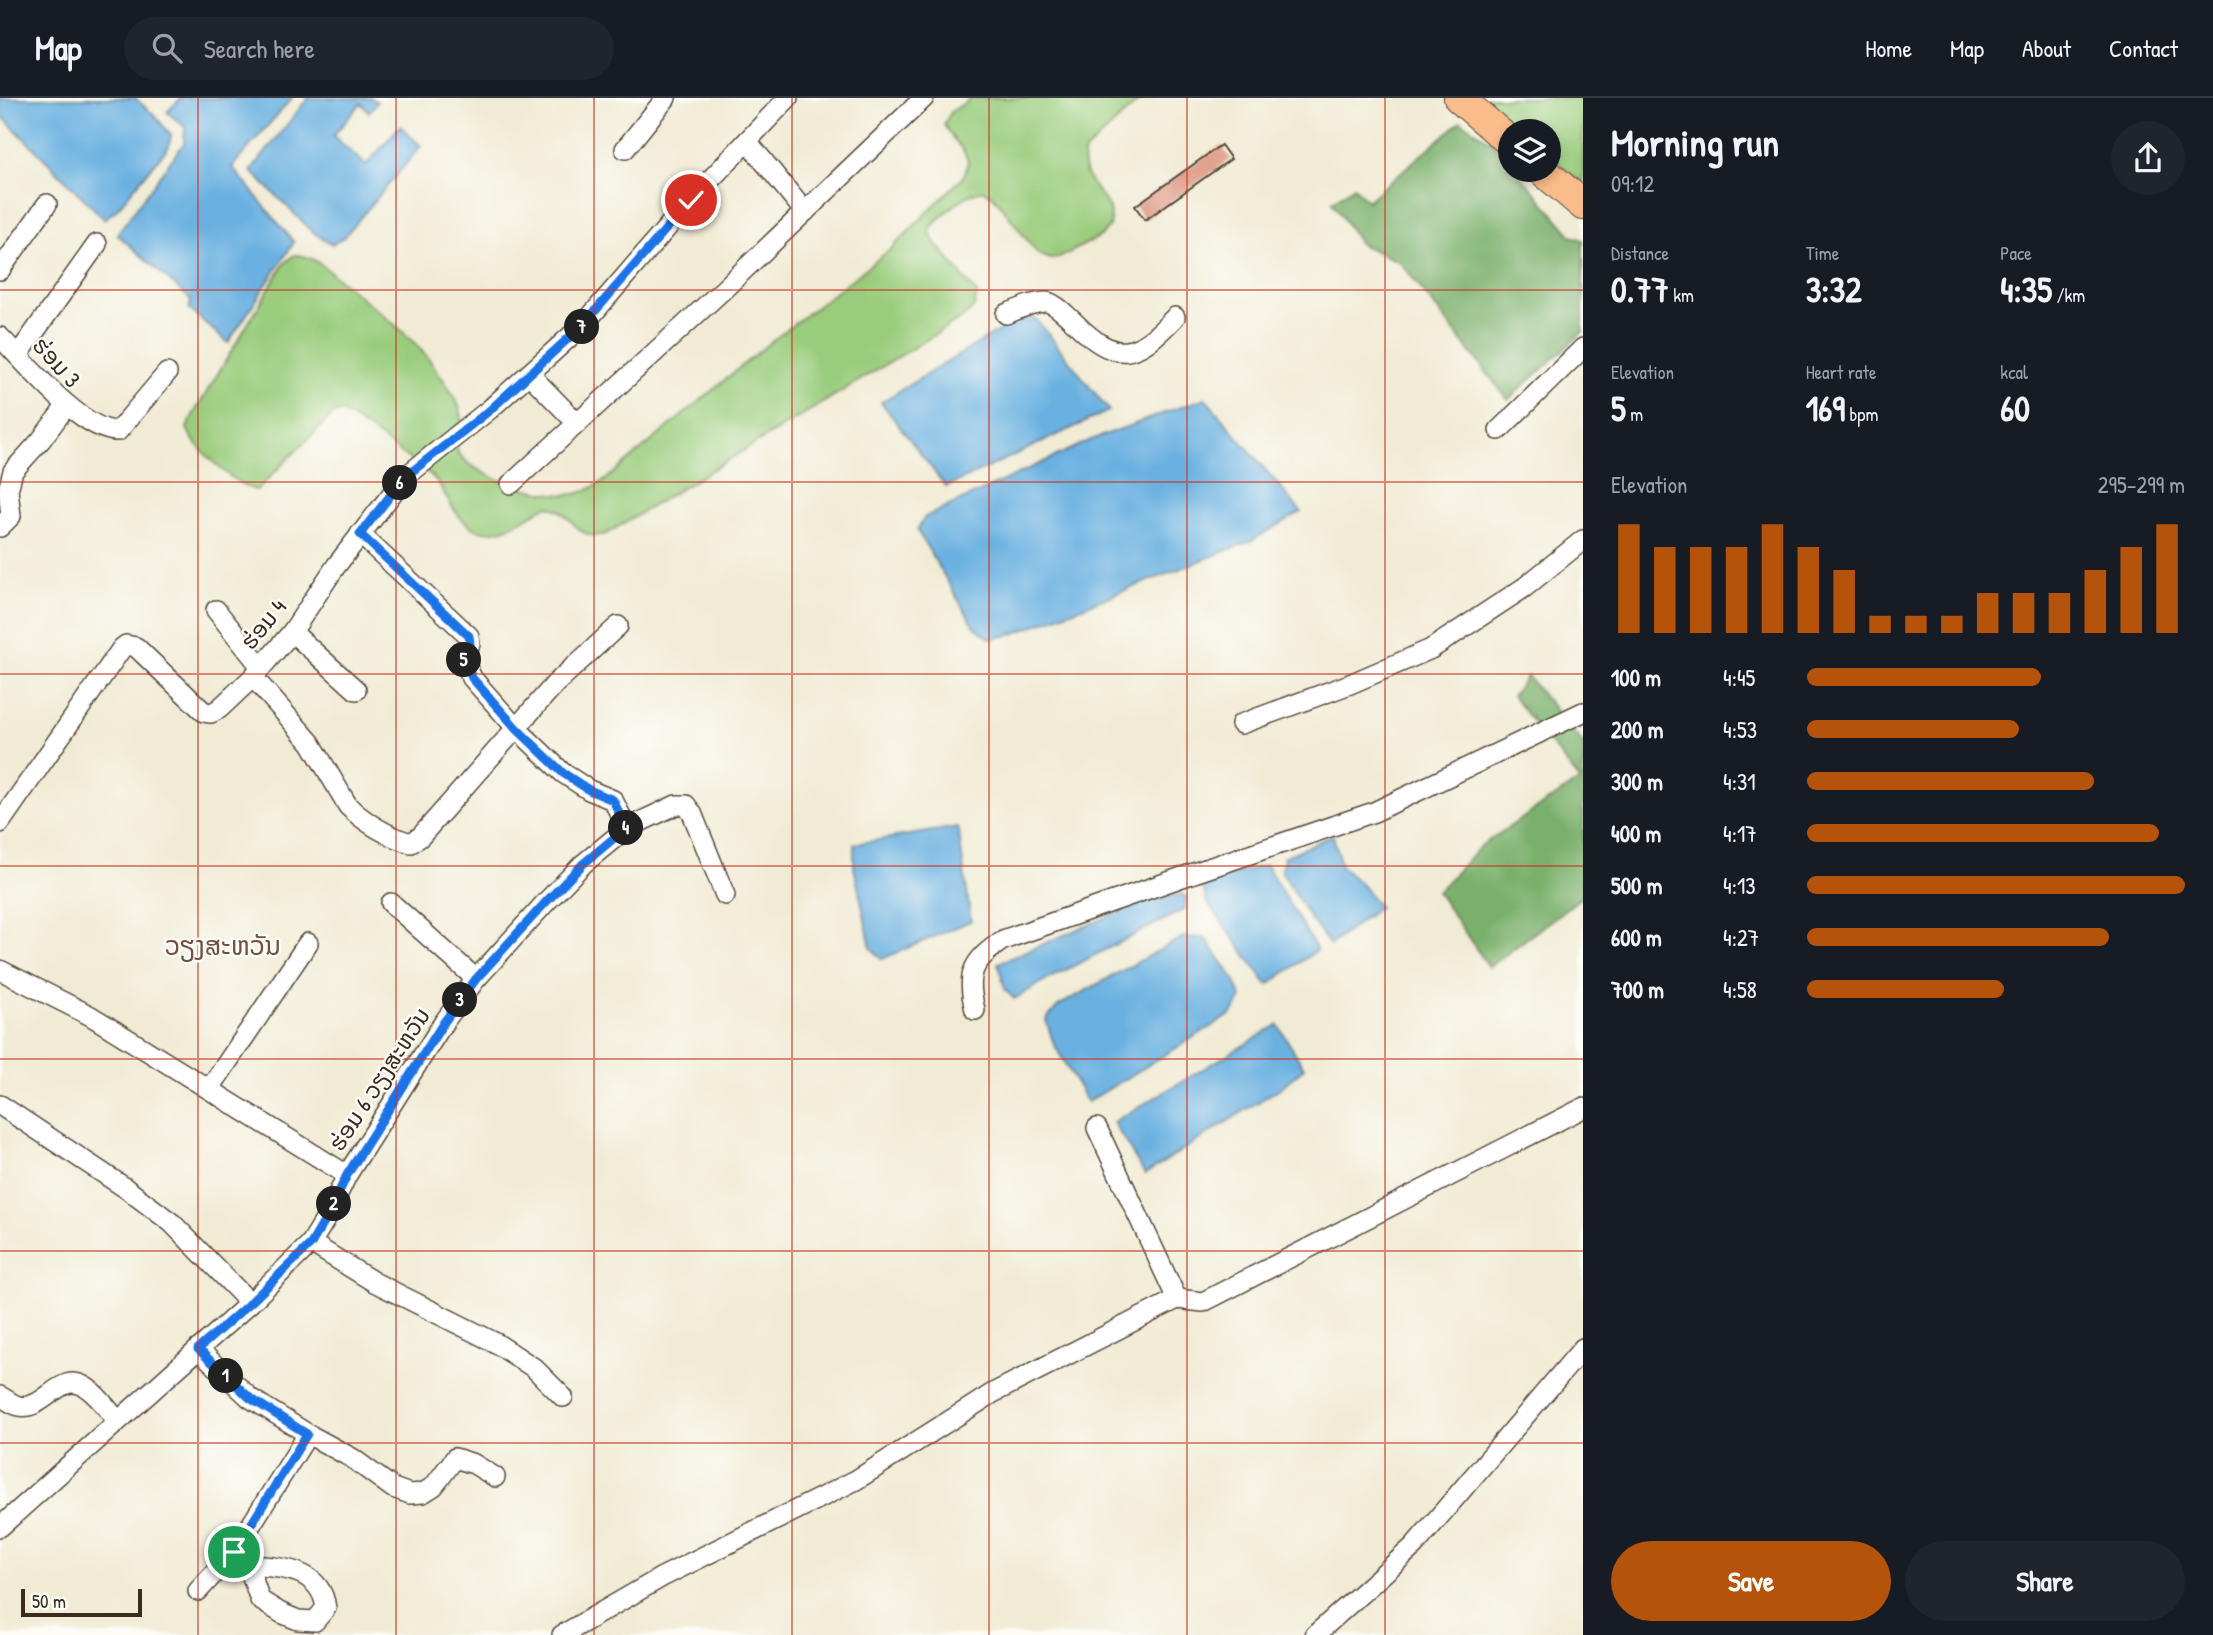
<!DOCTYPE html>
<html lang="en">
<head>
<meta charset="utf-8">
<style>
  :root { --surface:#171b24; --page:#20242c; --text:#f1f3f6; --muted:#9ea1a6; --line:#363941; --accent:#b45309 }
  body { margin:0; font-family:"Patrick Hand","Noto Sans Lao",sans-serif; background:var(--page); color:var(--text); height:100vh; display:flex; flex-direction:column; font-size:26px; white-space:nowrap }
  * { box-sizing:border-box; margin:0 }
  p { font-size:23px; color:var(--muted) }
  .icon { flex:none; width:38px; height:38px; fill:none; stroke:currentColor; stroke-width:2; stroke-linecap:round; stroke-linejoin:round }
  .map { position:relative; flex:1; overflow:hidden }
  .sheet { display:flex; flex-direction:column; background:var(--surface); width:630px }
  .sheet>* { flex:none }
  .tools { position:absolute; left:1498px; top:21px; display:grid; gap:14px }
  .tools a { display:grid; place-items:center; width:63px; height:63px; border-radius:50%; background:var(--surface); box-shadow:0 4px 10px #0003; font-size:35px }
  .scale { position:absolute; left:21px; bottom:18px; width:121px; box-sizing:border-box; padding-left:7px; border:4px solid #3b2a1e; border-top:0; font-size:19px; line-height:24px; white-space:nowrap; color:#3b2a1e; -webkit-text-stroke:5px #fdfcf7; paint-order:stroke }
  .pin { position:absolute; display:grid; place-items:center; width:60px; height:60px; color:#fff; margin:-30px; border:4px solid #fff; border-radius:50%; box-shadow:0 2px 7px #0007 }
  .km { position:absolute; width:35px; height:35px; margin:-18px; border-radius:50%; background:#222; color:#fff; font-size:19px; line-height:35px; text-align:center }
  .round { display:grid; place-items:center; flex:none; width:74px; height:74px; border-radius:37px; background:var(--page) }
  .summary { display:flex; align-items:center; justify-content:space-between; height:119px; padding:0 28px }
  h1 { font-size:38px; font-weight:700; line-height:52px }
  .stats { display:grid; grid-template-columns:repeat(3,1fr); gap:10px; height:119px; padding:7px 28px }
  .stats div { display:grid; align-content:center }
  .stats b { font-size:35px; font-weight:700 }
  .stats small { font-size:19px; font-weight:400 }
  .stats p { font-size:19px }
  .chart { height:196px; padding:14px 28px }
  .chart p { display:flex; justify-content:space-between }
  .chart svg { width:100%; height:126px; margin-top:7px; stroke:var(--accent); stroke-width:6 }
  .cta { display:flex; gap:14px; margin-top:auto; padding:14px 28px }
  .cta a { flex:1; height:80px; border-radius:42px; background:var(--accent); color:#fff; font-size:28px; font-weight:700; line-height:80px; text-align:center }
  .cta a+a { background:var(--page); color:var(--text) }
  ul { padding:0 28px; list-style:none; font-size:23px }
  li { display:grid; grid-template-columns:112px 84px 1fr; align-items:center; height:52px }
  li i { height:18px; border-radius:9px; background:var(--accent) }
  header { display:flex; align-items:center; gap:42px; box-sizing:border-box; height:98px; padding:0 35px; background:var(--surface); border-bottom:2px solid var(--line) }
  header strong { font-size:33px }
  nav { display:flex; gap:38px; margin-inline-start:auto; font-size:24px }
  .search { width:490px; height:63px; background:var(--page); display:flex; align-items:center; gap:18px; box-sizing:border-box; padding:0 24px; border-radius:38px; color:var(--muted); font-size:26px }
  main { display:flex; flex:1; min-height:0 }
  .map>svg:first-child { display:block }
  .green { fill:#99cc7c; stroke:#6a7b4d; stroke-width:2 }
  .forest { fill:#7ab06c; stroke:#5a6d45; stroke-width:2 }
  .water { fill:#6bb1e1; stroke:#536e80; stroke-width:2 }
  .building { fill:#de9581 }
  .lines { fill:none; stroke-linecap:round; stroke-linejoin:round }
  .minor-casing { stroke:#564739; stroke-width:22 }
  .highway-casing { stroke:#564739; stroke-width:32 }
  .minor { stroke:#fff; stroke-width:19 }
  .highway { stroke:#f9bc8a; stroke-width:30 }
  .route-casing { stroke:#fff; stroke-width:14 }
  .route { stroke:#1a73e8; stroke-width:9 }
  .grid { fill:none; stroke:#c8321e; stroke-width:2; stroke-opacity:0.55 }
  .labels { text-anchor:middle; dominant-baseline:central; stroke-width:5; stroke-linejoin:round; paint-order:stroke }
  .street-label { font-size:23px; fill:#3b2a1e; stroke:#fdfcf7 }
  .quarter-label { font-size:26px; fill:#744f41; stroke:#fdfcf7 }
</style>
</head>
<body>
<header>
<strong>Map</strong>
<div class="search"><svg class="icon" aria-label="search" viewBox="0 0 24 24"><circle cx="10" cy="10" r="6"/><path d="M15 15l6 6"/></svg>Search here</div>
<nav><a>Home</a><a>Map</a><a>About</a><a>Contact</a></nav>
</header>
<main>
<div class="map">
<svg width="1583" height="1537" viewBox="0 0 1583 1537">
  <rect width="100%" height="100%" fill="#fdfcf7"/>
  <filter id="ink" filterUnits="userSpaceOnUse"><feTurbulence type="fractalNoise" baseFrequency=".0143" numOctaves="2"/><feDisplacementMap in="SourceGraphic" scale="14" xChannelSelector="R" yChannelSelector="G"/><feConvolveMatrix kernelMatrix="1 2 1 2 8 2 1 2 1" color-interpolation-filters="sRGB"/></filter>
  <filter id="wash" filterUnits="userSpaceOnUse"><feTurbulence type="fractalNoise" baseFrequency=".00686" numOctaves="4" result="noise"/><feDisplacementMap in="SourceGraphic" scale="28" xChannelSelector="R" yChannelSelector="G"/><feGaussianBlur stdDeviation="1.57" result="paint"/><feColorMatrix in="noise" values="0 0 0 0 0 0 0 0 0 0 0 0 0 0 0 0 0 1.4 0 .05"/><feComposite in="paint" operator="in"/></filter>
  <g filter="url(#wash)">
    <rect width="100%" height="100%" fill="#f0ebd4"/>
    <!-- green -->
    <g class="green">
      <path d="M972 0H1142L1085 53C1075 88 1117 96 1110 128L1101 138 1059 160 1050 161 1038 156 994 99C992 97 987 94 985 93 971 90 937 120 930 132L932 140 977 196 974 209 964 219 606 436C573 445 574 411 546 408 515 426 484 452 456 414 447 403 443 389 432 378 423 370 411 363 401 355 382 341 364 327 343 315L336 314 327 322 257 392C237 390 194 349 187 330L193 317 284 166 294 157C315 156 331 176 347 188 373 209 415 240 433 267 443 282 462 304 462 323 463 333 452 343 458 354 474 380 552 403 580 395 588 393 596 387 604 383L763 250 891 151 962 80C979 55 953 48 944 26L951 14Z"/>
      <polygon points="1483,0 1583,0 1583,86 1549,57 1549,33 1522,33"/>
    </g>
    <!-- forest -->
    <g class="forest">
      <polygon points="1461,23 1493,45 1510,65 1510,72 1516,72 1572,138 1583,142 1583,234 1508,302 1400,164 1360,146 1332,104 1354,88 1367,103"/>
      <polygon points="1527,578 1583,645 1583,798 1489,869 1437,794 1482,747 1580,682 1512,598"/>
    </g>
    <!-- water -->
    <g class="water">
      <polygon points="0,0 135,0 156,19 171,37 169,48 116,112 104,121 0,16"/>
      <polygon points="181,0 292,0 232,69 294,144 228,245 189,211 191,202 117,136 184,45 185,29 167,14"/>
      <polygon points="308,0 371,0 377,4 369,14 361,5 333,38 366,67 400,28 421,48 344,139 332,146 314,135 251,73"/>
      <polygon points="1029,219 1037,222 1109,313 946,389 881,304 1015,223"/>
      <polygon points="1205,300 1301,414 1251,443 1013,536 991,541 974,528 917,432 925,419 1091,342"/>
      <polygon points="958,729 971,823 882,861 871,850 854,769 854,746"/>
      <polygon points="1333,737 1341,768 1363,788 1379,809 1330,847 1311,822 1281,773 1284,759"/>
      <polygon points="1266,767 1317,852 1268,887 1207,804 1203,789 1222,780"/>
      <polygon points="1182,796 1186,799 1185,811 1046,882 1014,901 1005,891 998,865 1140,805"/>
      <polygon points="1183,839 1205,840 1234,881 1242,900 1232,916 1087,1004 1054,946 1046,922 1058,908"/>
      <polygon points="1278,927 1304,970 1280,990 1145,1076 1113,1024"/>
    </g>
    <g id="blocks">
      <!-- building -->
      <polygon class="building" points="1221,47 1231,61 1145,122 1135,108"/>
    </g>
  </g>
  <g filter="url(#ink)">
    <use href="#blocks" fill-opacity="0" stroke="#564739" stroke-width="2"/>
    <g class="lines">
      <defs>
        <g id="minor">
          <polyline points="747,43 805,114"/>
          <polyline points="625,51 666,0"/>
          <polyline points="0,172 47,106"/>
          <path d="M1006 216C1017 212 1034 203 1047 204 1056 206 1066 217 1073 223 1117 267 1135 261 1175 219"/>
          <path d="M0 239C26 265 82 334 118 333L167 275"/>
          <polyline points="18,257 97,146"/>
          <polyline points="529,276 577,325"/>
          <polyline points="1499,332 1583,250"/>
          <polyline points="511,386 725,190 924,0"/>
          <polyline points="0,429 11,418 8,392 13,373 41,342 67,307"/>
          <polyline points="360,436 469,538 470,546 463,560 472,580 517,631 563,675 589,692 613,702 627,730"/>
          <polyline points="216,512 261,569"/>
          <polyline points="292,534 356,592"/>
          <path d="M253 579 311 645 348 708C364 724 389 739 411 745L420 739 555 586 618 528"/>
          <polyline points="1241,626 1350,586 1431,551 1525,489 1583,442"/>
          <polyline points="0,725 122,550 126,547 136,549 204,614 211,615 219,611 253,579 292,534 336,468 405,379 490,311 584,226 691,102 788,0"/>
          <polyline points="391,805 476,881"/>
          <polyline points="0,872 91,918 347,1077"/>
          <path d="M975 912C966 876 972 863 1003 842L1188 777 1374 714 1583 614"/>
          <polyline points="210,990 308,845"/>
          <polyline points="0,1007 124,1089 172,1125 250,1205"/>
          <polyline points="1097,1030 1177,1201 1203,1204 1583,1010"/>
          <polyline points="311,1145 374,1184 496,1245 534,1270 563,1299"/>
          <polyline points="198,1251 250,1300 308,1336 352,1360 393,1390 410,1396 423,1395 434,1388 455,1360 474,1366 495,1379"/>
          <path d="M0 1298C6 1301 13 1307 19 1308 46 1313 60 1271 87 1290 99 1298 108 1312 117 1322"/>
          <polyline points="0,1429 250,1205 311,1145 328,1117 347,1077 444,924 476,881 546,804 583,766 627,730 676,707 686,707 692,715 725,797"/>
          <path d="M234 1454 248 1467 260 1502 281 1515 298 1522 315 1523 326 1510C321 1470 280 1469 248 1467"/>
          <polyline points="198,1493 234,1454 308,1336"/>
          <polyline points="562,1537 662,1479 856,1382 993,1295 1177,1201"/>
          <polyline points="1315,1537 1414,1448 1583,1250"/>
        </g>
        <g id="highway">
          <polyline points="1459,0 1510,44"/>
          <polyline points="1542,72 1583,107"/>
        </g>
      </defs>
      <!-- minor casing -->
      <use href="#minor" class="minor-casing"/>
      <!-- highway casing -->
      <use href="#highway" class="highway-casing"/>
      <!-- minor -->
      <use href="#minor" class="minor"/>
      <!-- highway -->
      <use href="#highway" class="highway"/>
    </g>
  </g>
  <g class="lines" filter="url(#ink)">
    <defs>
      <polyline id="route" points="234,1454 307,1336 250,1300 198,1251 250,1205 311,1146 328,1117 347,1077 444,924 476,881 546,804 583,766 626,730 613,702 589,692 563,675 517,631 472,580 463,559 470,546 469,538 360,436 405,379 490,312 584,226 691,102"/>
    </defs>
    <!-- route casing -->
    <use href="#route" class="route-casing"/>
    <!-- route -->
    <use href="#route" class="route"/>
  </g>
  <!-- grid -->
  <path class="grid" d="M198 0V1537M396 0V1537M594 0V1537M792 0V1537M989 0V1537M1187 0V1537M1385 0V1537M0 192H1583M0 384H1583M0 576H1583M0 768H1583M0 961H1583M0 1153H1583M0 1345H1583"/>
  <g class="labels">
    <!-- street labels -->
    <g class="street-label">
      <text transform="translate(57 264) rotate(48)">ຮ່ອມ 3</text>
      <text transform="translate(263 526) rotate(-51)">ຮ່ອມ 4</text>
      <text transform="translate(379 981) rotate(-57)">ຮ່ອມ 6 ວຽງສະຫວັນ</text>
    </g>
    <!-- quarter labels -->
    <g class="quarter-label">
      <text x="223" y="847">ວຽງສະຫວັນ</text>
    </g>
  </g>
</svg>
<div class="tools">
<a><svg class="icon" aria-label="layers" viewBox="0 0 24 24"><path d="M12 4l9 5-9 5-9-5zM3 14l9 5 9-5"/></svg></a>
</div>
<div class="scale">50 m</div>
<div class="pin" style="left:234px;top:1454px;background:#1e9e55"><svg class="icon" aria-label="arrive" viewBox="0 0 24 24"><path d="M6 21V4h12l-3 4 3 4H6"/></svg></div>
<div class="pin" style="left:691px;top:102px;background:#d93025"><svg class="icon" aria-label="check" viewBox="0 0 24 24"><path d="M5 12l5 5 9-10"/></svg></div>
<b class="km" style="left:226px;top:1278px">1</b>
<b class="km" style="left:334px;top:1106px">2</b>
<b class="km" style="left:460px;top:902px">3</b>
<b class="km" style="left:626px;top:730px">4</b>
<b class="km" style="left:464px;top:562px">5</b>
<b class="km" style="left:400px;top:385px">6</b>
<b class="km" style="left:582px;top:229px">7</b>
</div>
<section class="sheet">
<div class="summary"><div><h1>Morning run</h1><p>09:12</p></div><a class="round"><svg class="icon" aria-label="share" viewBox="0 0 24 24"><path d="M12 15V3M7 8l5-5 5 5M5 13v7h14v-7"/></svg></a></div>
<div class="stats">
<div><p>Distance</p><b>0.77<small> km</small></b></div>
<div><p>Time</p><b>3:32</b></div>
<div><p>Pace</p><b>4:35<small> /km</small></b></div>
</div>
<div class="stats">
<div><p>Elevation</p><b>5<small> m</small></b></div>
<div><p>Heart rate</p><b>169<small> bpm</small></b></div>
<div><p>kcal</p><b>60</b></div>
</div>
<div class="chart"><p><span>Elevation</span>295–299 m</p>
<svg viewBox="0 0 160 44" preserveAspectRatio="none"><path d="M5 44V6M15 44V14M25 44V14M35 44V14M45 44V6M55 44V14M65 44V22M75 44V38M85 44V38M95 44V38M105 44V30M115 44V30M125 44V30M135 44V22M145 44V14M155 44V6"/></svg>
</div>
<ul>
<li><b>100 m</b>4:45<i style="width:62%"></i></li>
<li><b>200 m</b>4:53<i style="width:56%"></i></li>
<li><b>300 m</b>4:31<i style="width:76%"></i></li>
<li><b>400 m</b>4:17<i style="width:93%"></i></li>
<li><b>500 m</b>4:13<i style="width:100%"></i></li>
<li><b>600 m</b>4:27<i style="width:80%"></i></li>
<li><b>700 m</b>4:58<i style="width:52%"></i></li>
</ul>
<div class="cta"><a>Save</a><a>Share</a></div>
</section>
</main>
</body>
</html>
